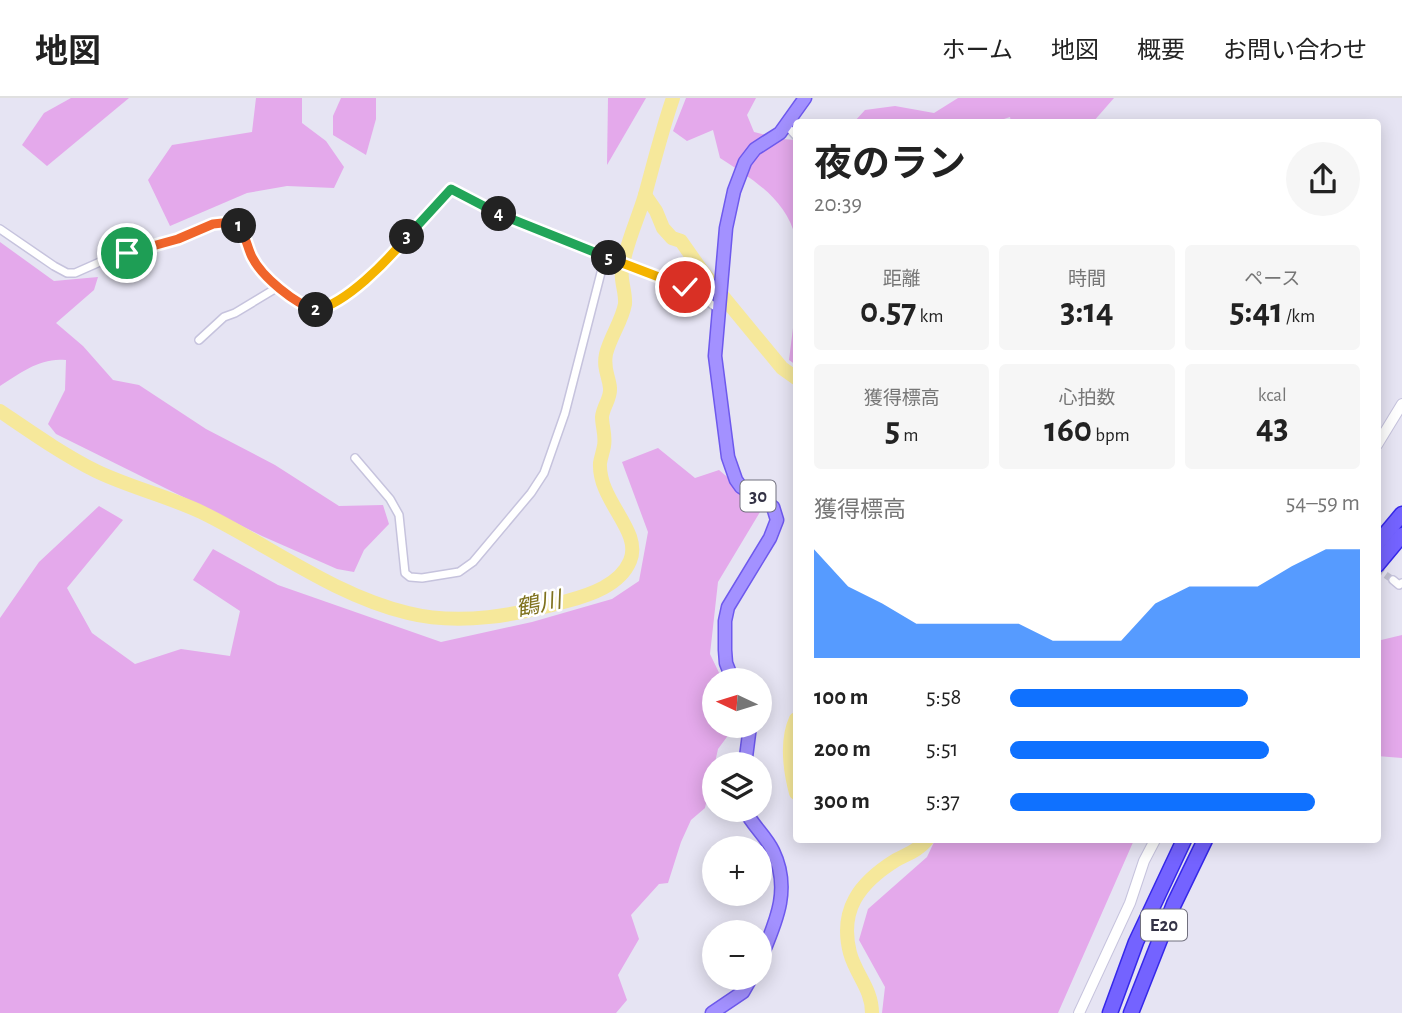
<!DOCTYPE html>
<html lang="ja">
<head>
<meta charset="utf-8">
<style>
  :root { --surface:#fff; --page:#f6f6f6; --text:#222; --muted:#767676; --line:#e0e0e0; --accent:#0f71ff }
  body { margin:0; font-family:"Alegreya Sans","Noto Sans JP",sans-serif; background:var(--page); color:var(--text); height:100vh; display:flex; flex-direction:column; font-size:26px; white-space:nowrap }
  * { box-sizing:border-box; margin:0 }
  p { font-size:23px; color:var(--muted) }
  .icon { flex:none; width:38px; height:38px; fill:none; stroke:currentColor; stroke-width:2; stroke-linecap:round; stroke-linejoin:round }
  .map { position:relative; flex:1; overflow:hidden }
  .details { position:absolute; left:793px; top:21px; width:588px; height:724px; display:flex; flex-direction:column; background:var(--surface); border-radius:7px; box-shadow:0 4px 18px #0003 }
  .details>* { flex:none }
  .needle { width:46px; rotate:274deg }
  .tools { position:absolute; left:702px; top:570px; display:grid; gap:14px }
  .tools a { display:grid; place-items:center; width:70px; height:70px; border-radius:50%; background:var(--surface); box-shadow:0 4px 18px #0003; font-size:35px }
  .pin { position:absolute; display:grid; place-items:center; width:60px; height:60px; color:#fff; margin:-30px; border:4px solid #fff; border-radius:50%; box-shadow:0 2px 7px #0007 }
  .km { position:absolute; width:35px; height:35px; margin:-18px; border-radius:50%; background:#222; color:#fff; font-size:19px; line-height:35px; text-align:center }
  .round { display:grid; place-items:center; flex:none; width:74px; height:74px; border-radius:37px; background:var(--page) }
  .overview { display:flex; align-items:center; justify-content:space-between; height:119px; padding:0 21px }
  h1 { font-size:38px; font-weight:700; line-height:52px }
  .metrics { display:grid; grid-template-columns:repeat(3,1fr); gap:10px; height:119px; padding:7px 21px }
  .metrics div { display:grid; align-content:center; border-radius:7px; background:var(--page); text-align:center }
  .metrics b { font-size:35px; font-weight:700 }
  .metrics small { font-size:19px; font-weight:400 }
  .metrics p { font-size:19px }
  .chart { height:196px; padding:14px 21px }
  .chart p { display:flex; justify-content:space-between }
  .chart svg { width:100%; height:126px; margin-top:7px; fill:var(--accent); opacity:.7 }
  ul { padding:0 21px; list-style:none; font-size:23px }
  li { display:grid; grid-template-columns:112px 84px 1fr; align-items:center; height:52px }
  li i { height:18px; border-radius:9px; background:var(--accent) }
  header { display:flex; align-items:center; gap:42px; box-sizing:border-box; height:98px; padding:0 35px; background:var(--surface); border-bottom:2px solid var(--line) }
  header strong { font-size:33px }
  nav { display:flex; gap:38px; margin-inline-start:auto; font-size:24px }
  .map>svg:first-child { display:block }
  .green { fill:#e4a9eb }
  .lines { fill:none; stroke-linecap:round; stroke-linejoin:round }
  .river { stroke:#f6e89b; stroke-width:14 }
  .minor-tunnel { stroke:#c2c1d0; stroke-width:7; stroke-dasharray:7 3.5; stroke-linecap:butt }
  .minor-casing { stroke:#c6c3dd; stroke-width:10 }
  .tertiary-casing { stroke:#c6c3dd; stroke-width:12 }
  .primary-casing { stroke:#6e59ed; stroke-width:15 }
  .motorway-casing { stroke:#3628e9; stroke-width:17 }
  .minor { stroke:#fff; stroke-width:7 }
  .tertiary { stroke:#fff; stroke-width:10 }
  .primary { stroke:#a391ff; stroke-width:12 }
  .motorway { stroke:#7463ff; stroke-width:14 }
  .split-1-casing { stroke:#fff; stroke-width:14 }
  .split-2-casing { stroke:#fff; stroke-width:14 }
  .split-3-casing { stroke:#fff; stroke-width:14 }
  .split-4-casing { stroke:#fff; stroke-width:14 }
  .split-5-casing { stroke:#fff; stroke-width:14 }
  .split-6-casing { stroke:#fff; stroke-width:14 }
  .split-1 { stroke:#f0652b; stroke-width:9 }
  .split-2 { stroke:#f0652b; stroke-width:9 }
  .split-3 { stroke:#f5b400; stroke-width:9 }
  .split-4 { stroke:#22a559; stroke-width:9 }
  .split-5 { stroke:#22a559; stroke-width:9 }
  .split-6 { stroke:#f5b400; stroke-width:9 }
  .labels { text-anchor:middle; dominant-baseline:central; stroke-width:5; stroke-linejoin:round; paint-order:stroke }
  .shield { fill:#fff; stroke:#71707e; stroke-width:2 }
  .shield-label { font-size:19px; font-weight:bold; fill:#343346 }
  .water-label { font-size:23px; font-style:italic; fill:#7f721e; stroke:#fff }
</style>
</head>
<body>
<header>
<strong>地図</strong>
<nav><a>ホーム</a><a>地図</a><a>概要</a><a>お問い合わせ</a></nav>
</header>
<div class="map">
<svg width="1402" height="915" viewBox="0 0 1402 915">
  <rect width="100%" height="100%" fill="#e6e4f3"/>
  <!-- green -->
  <g class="green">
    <polygon points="71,0 129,0 47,68 22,47 44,15"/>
    <polygon points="256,0 302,0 302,25 326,43 344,69 334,90 287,88 247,95 170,128 148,82 172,47 252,34"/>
    <polygon points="341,0 376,0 376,21 366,57 333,37 333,18"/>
    <polygon points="608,0 646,0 607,67"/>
    <path d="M686 0H756L747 17 754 34 782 41 796 42V141C786 100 753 82 720 60L713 32 687 43 673 33Z"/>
    <polygon points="958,0 1114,0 1093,24 1011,24 1010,19 995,24 854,24 865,12 895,8 934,15"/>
    <path d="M0 144 54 183 98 179 94 192 56 225 83 248 113 282 139 287 206 331 275 367 339 408 383 407 389 426 364 452 354 474 337 471 262 438 56 336 48 326 65 292 66 262C41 259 20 275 0 288Z"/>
    <polygon points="796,206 796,267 789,262"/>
    <polygon points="658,350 695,380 719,372 763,409 718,484 710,556 723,583 714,583 714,628 735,628 718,651 705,710 691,722 681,744 668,785 659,786 631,817 639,841 618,877 627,902 616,915 0,915 0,520 39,464 99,408 123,422 67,490 92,535 135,566 181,551 230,558 240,513 193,482 213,451 278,487 441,544 532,524 612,501 639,483 648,434 622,364"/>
    <polygon points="1402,537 1402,660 1377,658 1377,543"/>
    <polygon points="935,742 1134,742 1058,915 882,915 885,889 859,842 868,811 927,759"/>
  </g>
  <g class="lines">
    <!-- river -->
    <g class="river">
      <polyline points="645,97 656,113 663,130 672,140 681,143 702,173 782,270 796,280"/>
      <path d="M0 313C31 334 62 356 96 373 129 389 167 398 201 414 269 447 333 497 408 515 460 528 517 517 567 503 590 497 620 487 630 463 643 433 598 403 600 365 601 359 603 354 604 348 606 338 602 328 602 319 603 308 611 301 610 290 609 278 603 271 606 256 610 239 622 223 625 206 626 194 620 182 622 171 626 145 638 121 645 97 654 64 662 32 673 0"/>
      <path d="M796 621C786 643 790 672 796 695"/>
      <path d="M872 915C872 891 856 877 850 855 839 812 859 785 896 762 907 756 919 752 927 742"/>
    </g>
    <!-- minor-tunnel -->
    <polyline class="minor-tunnel" points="1377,471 1393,482"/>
    <defs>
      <g id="minor">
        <polyline points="786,27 796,38"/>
        <path d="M0 131 54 168 67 175H75L109 160 194 136 213 126 232 124C247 132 245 148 253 161 264 181 297 207 318 213 373 188 411 134 451 91 527 135 613 157 694 193L718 211"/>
        <polyline points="199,242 224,219 235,215 278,189"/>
        <polyline points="355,360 390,401 399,417 405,475 410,479 422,480 459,474 473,464 531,395 544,375 565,315 605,159"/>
        <polyline points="1393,482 1399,487 1402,485"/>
      </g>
      <g id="tertiary">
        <polyline points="1377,347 1402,306"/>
        <polyline points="1079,915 1130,805 1144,763 1155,742"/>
      </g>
      <g id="primary">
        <polyline points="733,583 726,565 725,552 725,523 728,509 770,440 777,422 773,409 741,389 736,382 728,359 715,258 726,130 734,93 745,64 755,51 780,35 805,0"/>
        <polyline points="745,667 750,628"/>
        <path d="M745 712C752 727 766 738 773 753 792 792 775 826 760 862"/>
        <polyline points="712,915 743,894 751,880"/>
      </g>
      <g id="motorway">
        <polyline points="1377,446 1402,416"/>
        <polyline points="1377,467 1402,437"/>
        <polyline points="1110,915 1136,844 1184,742"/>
        <polyline points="1131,915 1174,806 1205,742"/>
      </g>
    </defs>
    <!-- minor casing -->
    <use href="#minor" class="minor-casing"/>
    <!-- tertiary casing -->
    <use href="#tertiary" class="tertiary-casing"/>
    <!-- primary casing -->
    <use href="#primary" class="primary-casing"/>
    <!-- motorway casing -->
    <use href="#motorway" class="motorway-casing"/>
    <!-- minor -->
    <use href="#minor" class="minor"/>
    <!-- tertiary -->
    <use href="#tertiary" class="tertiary"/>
    <!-- primary -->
    <use href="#primary" class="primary"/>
    <!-- motorway -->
    <use href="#motorway" class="motorway"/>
  </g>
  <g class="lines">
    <defs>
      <polyline id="split-1" points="127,155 178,141 213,126 232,124 239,128"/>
      <path id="split-2" d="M239 128C246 138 247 149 252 159 262 179 295 206 316 212"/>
      <path id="split-3" d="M316 212C347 205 387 163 407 139"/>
      <polyline id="split-4" points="407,139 451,91 499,116"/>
      <polyline id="split-5" points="499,116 609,160"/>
      <polyline id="split-6" points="609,160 685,189"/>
    </defs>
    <!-- split-1 casing -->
    <use href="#split-1" class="split-1-casing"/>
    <!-- split-2 casing -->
    <use href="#split-2" class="split-2-casing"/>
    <!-- split-3 casing -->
    <use href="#split-3" class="split-3-casing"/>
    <!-- split-4 casing -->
    <use href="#split-4" class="split-4-casing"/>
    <!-- split-5 casing -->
    <use href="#split-5" class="split-5-casing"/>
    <!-- split-6 casing -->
    <use href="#split-6" class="split-6-casing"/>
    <!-- split-1 -->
    <use href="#split-1" class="split-1"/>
    <!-- split-2 -->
    <use href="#split-2" class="split-2"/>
    <!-- split-3 -->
    <use href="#split-3" class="split-3"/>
    <!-- split-4 -->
    <use href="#split-4" class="split-4"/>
    <!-- split-5 -->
    <use href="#split-5" class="split-5"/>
    <!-- split-6 -->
    <use href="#split-6" class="split-6"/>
  </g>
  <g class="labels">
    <!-- shield labels -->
    <g class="shield">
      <rect x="740.5" y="382.5" width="35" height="31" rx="5"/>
      <rect x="1141" y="811.5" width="46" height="31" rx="5"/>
    </g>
    <g class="shield-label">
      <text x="758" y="398">30</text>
      <text x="1164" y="827">E20</text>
    </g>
    <!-- water labels -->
    <g class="water-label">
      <text transform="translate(539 507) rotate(-12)">鶴川</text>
    </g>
  </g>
</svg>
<div class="tools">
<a><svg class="needle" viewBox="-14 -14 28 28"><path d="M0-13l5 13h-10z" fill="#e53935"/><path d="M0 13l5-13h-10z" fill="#767676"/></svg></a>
<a><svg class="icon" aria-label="layers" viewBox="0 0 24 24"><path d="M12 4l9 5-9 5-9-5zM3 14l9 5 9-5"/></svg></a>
<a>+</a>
<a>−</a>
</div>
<div class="pin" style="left:127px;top:155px;background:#1e9e55"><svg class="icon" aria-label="arrive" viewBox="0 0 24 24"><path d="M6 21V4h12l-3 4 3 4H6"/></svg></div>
<div class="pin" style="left:685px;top:189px;background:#d93025"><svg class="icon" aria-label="check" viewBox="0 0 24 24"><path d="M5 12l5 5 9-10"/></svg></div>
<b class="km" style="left:239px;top:128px">1</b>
<b class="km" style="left:316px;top:212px">2</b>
<b class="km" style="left:407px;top:139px">3</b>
<b class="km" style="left:499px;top:116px">4</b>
<b class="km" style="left:609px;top:160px">5</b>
<section class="details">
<div class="overview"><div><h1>夜のラン</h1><p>20:39</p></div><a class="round"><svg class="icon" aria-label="share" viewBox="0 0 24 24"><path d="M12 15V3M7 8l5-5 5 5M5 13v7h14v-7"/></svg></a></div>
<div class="metrics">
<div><p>距離</p><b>0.57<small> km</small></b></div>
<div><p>時間</p><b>3:14</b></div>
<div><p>ペース</p><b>5:41<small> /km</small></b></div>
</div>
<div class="metrics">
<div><p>獲得標高</p><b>5<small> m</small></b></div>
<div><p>心拍数</p><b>160<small> bpm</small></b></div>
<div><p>kcal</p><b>43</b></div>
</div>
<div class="chart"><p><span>獲得標高</span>54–59 m</p>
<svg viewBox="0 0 160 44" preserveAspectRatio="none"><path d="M0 44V6L10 19L20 25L30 32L40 32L50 32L60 32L70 38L80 38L90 38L100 25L110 19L120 19L130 19L140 12L150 6L160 6V44z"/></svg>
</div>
<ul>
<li><b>100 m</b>5:58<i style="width:68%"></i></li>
<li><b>200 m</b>5:51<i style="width:74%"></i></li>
<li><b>300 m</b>5:37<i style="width:87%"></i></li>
</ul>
</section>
</div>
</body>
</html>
